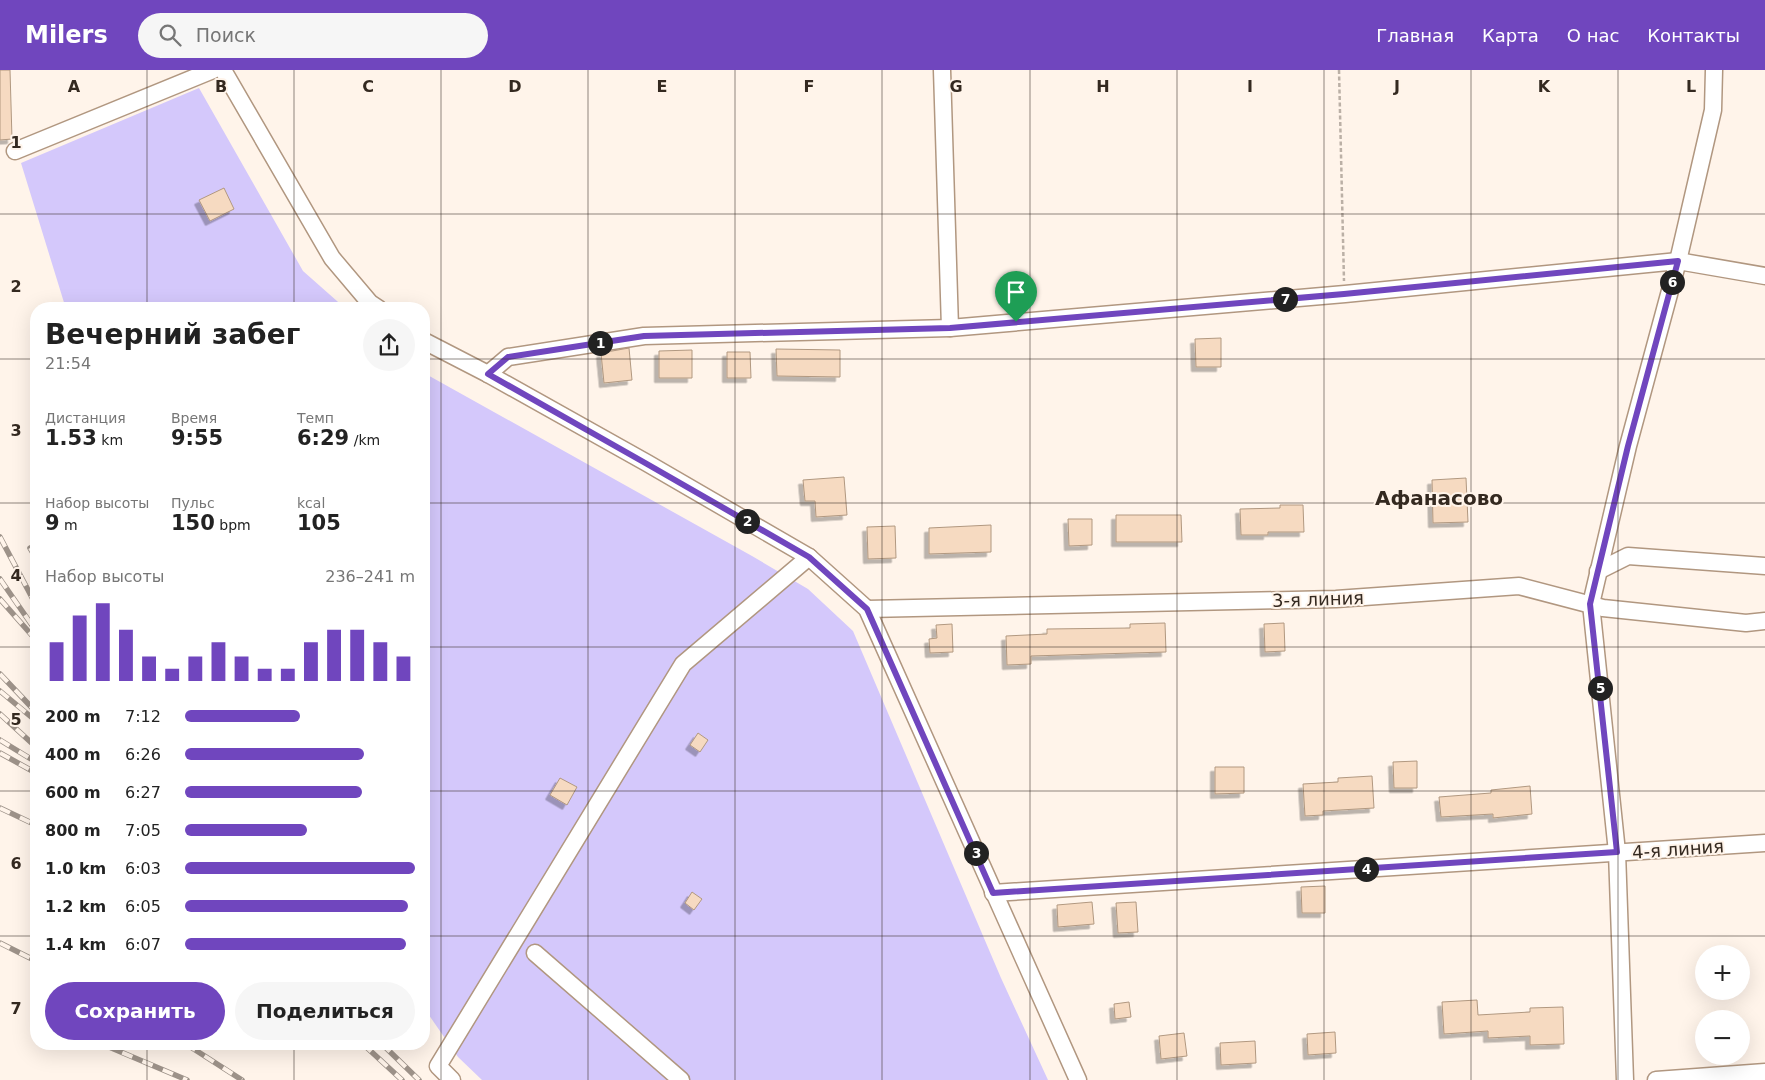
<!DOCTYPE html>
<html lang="ru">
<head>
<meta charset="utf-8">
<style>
  :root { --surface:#fff; --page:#f6f6f6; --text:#222; --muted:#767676; --accent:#7046be }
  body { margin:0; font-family:"DejaVu Sans",sans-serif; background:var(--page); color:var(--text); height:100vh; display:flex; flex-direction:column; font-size:19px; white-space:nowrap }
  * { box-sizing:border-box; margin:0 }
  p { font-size:16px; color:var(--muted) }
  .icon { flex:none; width:28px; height:28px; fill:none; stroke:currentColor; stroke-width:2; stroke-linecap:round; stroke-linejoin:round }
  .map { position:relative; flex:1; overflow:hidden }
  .panel { position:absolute; left:30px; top:232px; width:400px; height:748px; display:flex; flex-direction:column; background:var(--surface); border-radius:20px; box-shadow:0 5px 20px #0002 }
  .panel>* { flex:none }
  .fabs { position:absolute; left:1695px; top:875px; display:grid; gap:10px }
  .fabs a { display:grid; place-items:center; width:55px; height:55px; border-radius:50%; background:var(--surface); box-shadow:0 5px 20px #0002; font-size:25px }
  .pin { position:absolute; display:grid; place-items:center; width:42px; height:42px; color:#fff; margin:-51px -21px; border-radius:50% 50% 50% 0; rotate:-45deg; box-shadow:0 0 5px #0007 }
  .pin .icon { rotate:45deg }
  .km { position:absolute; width:25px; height:25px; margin:-12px; border-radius:50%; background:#222; color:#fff; font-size:14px; line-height:25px; text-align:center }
  .round { display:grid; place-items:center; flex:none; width:52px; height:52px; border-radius:26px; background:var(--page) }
  .head { display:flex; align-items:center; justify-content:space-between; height:85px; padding:0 15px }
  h1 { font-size:28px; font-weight:700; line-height:38px }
  .metrics { display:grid; grid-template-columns:repeat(3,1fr); gap:8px; height:85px; padding:5px 15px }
  .metrics div { display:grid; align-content:center }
  .metrics b { font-size:21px; font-weight:700 }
  .metrics small { font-size:14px; font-weight:400 }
  .metrics p { font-size:14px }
  .chart { height:140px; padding:10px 15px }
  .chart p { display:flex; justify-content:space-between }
  .chart svg { width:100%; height:90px; margin-top:5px; stroke:var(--accent); stroke-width:6 }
  .primary-button { display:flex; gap:10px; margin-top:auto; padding:10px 15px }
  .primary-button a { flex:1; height:58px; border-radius:30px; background:var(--accent); color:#fff; font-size:20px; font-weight:700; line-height:58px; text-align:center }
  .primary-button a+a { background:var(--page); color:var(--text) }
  ul { padding:0 15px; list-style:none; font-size:16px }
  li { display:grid; grid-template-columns:80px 60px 1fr; align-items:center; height:38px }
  li i { height:12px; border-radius:6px; background:var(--accent) }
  header { display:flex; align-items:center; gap:30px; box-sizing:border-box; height:70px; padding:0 25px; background:var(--accent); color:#fff }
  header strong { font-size:24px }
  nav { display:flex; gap:28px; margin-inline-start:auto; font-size:18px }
  .search { width:350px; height:45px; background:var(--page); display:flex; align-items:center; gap:12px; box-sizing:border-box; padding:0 18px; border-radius:28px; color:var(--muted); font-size:19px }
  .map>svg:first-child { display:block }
  .green { fill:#d4c8fb }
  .building { fill:#f6dac1; stroke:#b19880; filter:url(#shadow) }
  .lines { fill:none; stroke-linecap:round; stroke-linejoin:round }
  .minor-casing { stroke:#b19780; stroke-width:19 }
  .path { stroke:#bbb0a6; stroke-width:2.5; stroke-dasharray:4 2.5; stroke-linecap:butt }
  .minor { stroke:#fff; stroke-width:16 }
  .rail-casing { stroke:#9d9289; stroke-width:5.5 }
  .rail { stroke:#fff4ea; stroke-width:4; stroke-dasharray:11; stroke-linecap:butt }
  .route-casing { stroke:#fff; stroke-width:10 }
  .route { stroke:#7046be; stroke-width:6 }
  .grid { fill:none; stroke:#342920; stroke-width:1; stroke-opacity:0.55 }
  .labels { text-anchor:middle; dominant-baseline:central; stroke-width:4; stroke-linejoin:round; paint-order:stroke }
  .street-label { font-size:18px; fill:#342920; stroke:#fff4ea }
  .quarter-label { font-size:20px; font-weight:bold; fill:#342920; stroke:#fff4ea }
  .grid-label { font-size:16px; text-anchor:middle; font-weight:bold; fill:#342920; stroke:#fff4ea; stroke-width:4; stroke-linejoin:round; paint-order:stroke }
</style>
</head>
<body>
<header>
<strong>Milers</strong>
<div class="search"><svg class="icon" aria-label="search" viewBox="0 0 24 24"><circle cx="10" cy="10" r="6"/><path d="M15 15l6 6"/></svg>Поиск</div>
<nav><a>Главная</a><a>Карта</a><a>О нас</a><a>Контакты</a></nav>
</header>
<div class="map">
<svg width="1765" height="1010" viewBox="0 0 1765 1010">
  <defs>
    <filter id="shadow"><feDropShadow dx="-4.5" dy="4.5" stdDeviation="0" flood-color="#0004"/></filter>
  </defs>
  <rect width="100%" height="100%" fill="#fff4ea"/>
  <!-- green -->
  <g class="green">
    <polygon points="199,18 303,201 346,239 66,239 21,93"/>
    <polygon points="424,303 752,486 808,519 853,561 1001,908 1048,1010 482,1010 458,987 424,938"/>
  </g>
  <!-- building -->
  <g class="building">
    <polygon points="0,0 10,0 12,69 0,70"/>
    <polygon points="224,118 234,139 210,151 199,130"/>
    <polygon points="1221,268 1221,297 1196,297 1195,269"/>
    <polygon points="629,278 632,310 604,313 601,283"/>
    <polygon points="776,279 840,280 840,307 777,306"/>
    <polygon points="692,280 692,308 659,308 659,281"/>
    <polygon points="727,282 750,282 751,308 727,308"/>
    <polygon points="844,407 847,445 816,447 815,431 805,431 803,410"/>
    <polygon points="1466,408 1468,452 1433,453 1432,410"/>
    <polygon points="1280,435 1303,435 1304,462 1268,462 1268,465 1241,465 1240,439 1280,438"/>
    <polygon points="1116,445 1181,445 1182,472 1116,472"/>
    <polygon points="1068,449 1092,449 1092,475 1069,476"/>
    <polygon points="991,455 991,482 929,484 929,458"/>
    <polygon points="895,456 896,488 868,489 867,457"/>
    <polygon points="1165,553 1166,582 1031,586 1031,594 1007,595 1006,566 1047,564 1047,559 1130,558 1130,554"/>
    <polygon points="1284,553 1285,581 1265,582 1264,554"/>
    <polygon points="952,554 953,582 930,583 929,569 937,568 936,555"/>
    <polygon points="698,663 708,670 700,682 690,675"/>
    <polygon points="1417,691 1417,718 1394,718 1393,692"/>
    <polygon points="1215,697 1244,697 1244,723 1215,724"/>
    <polygon points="1372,706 1374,738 1323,741 1323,745 1305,746 1303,714 1338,712 1338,708"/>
    <polygon points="560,708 577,717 567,735 550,725"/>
    <polygon points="1530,716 1532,744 1493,748 1493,744 1441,747 1439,727 1491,723 1491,720"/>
    <polygon points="1325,816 1325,843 1302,843 1301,817"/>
    <polygon points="692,822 702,829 694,840 685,833"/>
    <polygon points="1092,832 1094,854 1058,857 1057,835"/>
    <polygon points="1136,832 1138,862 1118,863 1116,833"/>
    <polygon points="1477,930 1478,945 1530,942 1530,938 1563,937 1564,974 1530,975 1530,966 1488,968 1488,961 1444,964 1442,932"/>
    <polygon points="1129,932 1131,947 1115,949 1114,934"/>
    <polygon points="1335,962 1336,983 1308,985 1307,964"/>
    <polygon points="1184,963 1187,986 1161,989 1159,966"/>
    <polygon points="1255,971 1256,993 1221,995 1220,973"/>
  </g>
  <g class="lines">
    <defs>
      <g id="minor">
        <polyline points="223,0 332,188 370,233 379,239"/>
        <polyline points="942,0 950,258"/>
        <polyline points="15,81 213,0"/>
        <polyline points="424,271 488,304 647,393 809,487 867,539 1078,1010"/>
        <polyline points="488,304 508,287 644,266 950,258 1345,224 1678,191 1765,206"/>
        <polyline points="1598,501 1628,486 1765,496"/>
        <polyline points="867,539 1336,529 1519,516 1603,538 1746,553 1765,551"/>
        <polyline points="993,823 1765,773"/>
        <polyline points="535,883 681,1010"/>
        <polyline points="452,1010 438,996 683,594 809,487"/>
        <polyline points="1625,1010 1617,782 1591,534 1628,376 1678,191 1713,40 1714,0"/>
        <polyline points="1656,1010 1765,1002"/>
      </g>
    </defs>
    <!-- minor casing -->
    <use href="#minor" class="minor-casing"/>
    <!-- path -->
    <polyline class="path" points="1339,0 1344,211"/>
    <!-- minor -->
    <use href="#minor" class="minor"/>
    <defs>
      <g id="rail">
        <polyline points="0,467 36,535"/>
        <polyline points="30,478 36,488"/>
        <polyline points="0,509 36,561"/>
        <polyline points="0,529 36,570"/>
        <polyline points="0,604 36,642"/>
        <polyline points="0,621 36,651"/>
        <polyline points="0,644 36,677"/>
        <polyline points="0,670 36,692"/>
        <polyline points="0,683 36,703"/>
        <polyline points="0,738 36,755"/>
        <polyline points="0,873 36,891"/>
        <polyline points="102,974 187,1010"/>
        <polyline points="186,974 242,1010"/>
        <polyline points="363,974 402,1010"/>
        <polyline points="382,974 419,1010"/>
      </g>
    </defs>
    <!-- rail casing -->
    <use href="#rail" class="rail-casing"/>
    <!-- rail -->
    <use href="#rail" class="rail"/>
  </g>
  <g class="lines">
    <defs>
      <polygon id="route" points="1678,191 1628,376 1590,534 1617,782 993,823 867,539 809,487 647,394 488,304 508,287 644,266 950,258 1344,224"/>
    </defs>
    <!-- route casing -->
    <use href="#route" class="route-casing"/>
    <!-- route -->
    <use href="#route" class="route"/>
  </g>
  <!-- grid -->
  <path class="grid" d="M147 0V239M294 0V239M441 0V1010M588 0V1010M735 0V1010M882 0V1010M1030 0V1010M1177 0V1010M1324 0V1010M1471 0V1010M1618 0V1010M0 144H1765M0 289H36M424 289H1765M0 433H36M424 433H1765M0 577H36M424 577H1765M0 721H36M424 721H1765M0 866H36M424 866H1765M147 974V1010M294 974V1010"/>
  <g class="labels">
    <!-- street labels -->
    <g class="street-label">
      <text transform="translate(1318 529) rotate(-2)">3-я линия</text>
      <text transform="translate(1678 779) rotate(-4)">4-я линия</text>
    </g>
    <!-- quarter labels -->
    <g class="quarter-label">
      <text x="1439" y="428">Афанасово</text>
    </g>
  </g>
  <g class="grid-label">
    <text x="74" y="22">A</text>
    <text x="221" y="22">B</text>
    <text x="368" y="22">C</text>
    <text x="515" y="22">D</text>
    <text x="662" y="22">E</text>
    <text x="809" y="22">F</text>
    <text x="956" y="22">G</text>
    <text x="1103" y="22">H</text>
    <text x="1250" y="22">I</text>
    <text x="1397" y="22">J</text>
    <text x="1544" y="22">K</text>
    <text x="1691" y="22">L</text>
    <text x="16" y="78">1</text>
    <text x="16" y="222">2</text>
    <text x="16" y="366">3</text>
    <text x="16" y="511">4</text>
    <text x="16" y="655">5</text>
    <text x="16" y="799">6</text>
    <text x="16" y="944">7</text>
  </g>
</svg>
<div class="fabs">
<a>+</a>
<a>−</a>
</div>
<div class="pin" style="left:1016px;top:252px;background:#1e9e55"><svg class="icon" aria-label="arrive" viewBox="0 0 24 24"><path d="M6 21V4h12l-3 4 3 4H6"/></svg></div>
<b class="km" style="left:600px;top:273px">1</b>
<b class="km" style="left:747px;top:451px">2</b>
<b class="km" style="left:976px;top:783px">3</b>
<b class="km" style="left:1366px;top:799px">4</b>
<b class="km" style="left:1600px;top:618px">5</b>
<b class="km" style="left:1672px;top:212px">6</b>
<b class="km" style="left:1285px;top:229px">7</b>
<section class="panel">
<div class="head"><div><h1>Вечерний забег</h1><p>21:54</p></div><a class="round"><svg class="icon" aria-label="share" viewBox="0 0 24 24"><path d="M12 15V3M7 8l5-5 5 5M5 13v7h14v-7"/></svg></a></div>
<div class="metrics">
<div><p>Дистанция</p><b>1.53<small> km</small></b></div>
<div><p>Время</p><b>9:55</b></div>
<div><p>Темп</p><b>6:29<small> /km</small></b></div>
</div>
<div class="metrics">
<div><p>Набор высоты</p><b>9<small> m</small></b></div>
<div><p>Пульс</p><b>150<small> bpm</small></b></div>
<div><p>kcal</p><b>105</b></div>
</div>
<div class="chart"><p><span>Набор высоты</span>236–241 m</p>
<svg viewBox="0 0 160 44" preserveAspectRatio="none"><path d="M5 44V25M15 44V12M25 44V6M35 44V19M45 44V32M55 44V38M65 44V32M75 44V25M85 44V32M95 44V38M105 44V38M115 44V25M125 44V19M135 44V19M145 44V25M155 44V32"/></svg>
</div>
<ul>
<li><b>200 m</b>7:12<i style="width:50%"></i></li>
<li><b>400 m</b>6:26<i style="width:78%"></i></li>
<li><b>600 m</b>6:27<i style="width:77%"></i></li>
<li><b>800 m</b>7:05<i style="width:53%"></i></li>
<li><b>1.0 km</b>6:03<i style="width:100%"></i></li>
<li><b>1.2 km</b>6:05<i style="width:97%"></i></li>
<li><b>1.4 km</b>6:07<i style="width:96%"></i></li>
</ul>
<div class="primary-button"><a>Сохранить</a><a>Поделиться</a></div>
</section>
</div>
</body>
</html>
